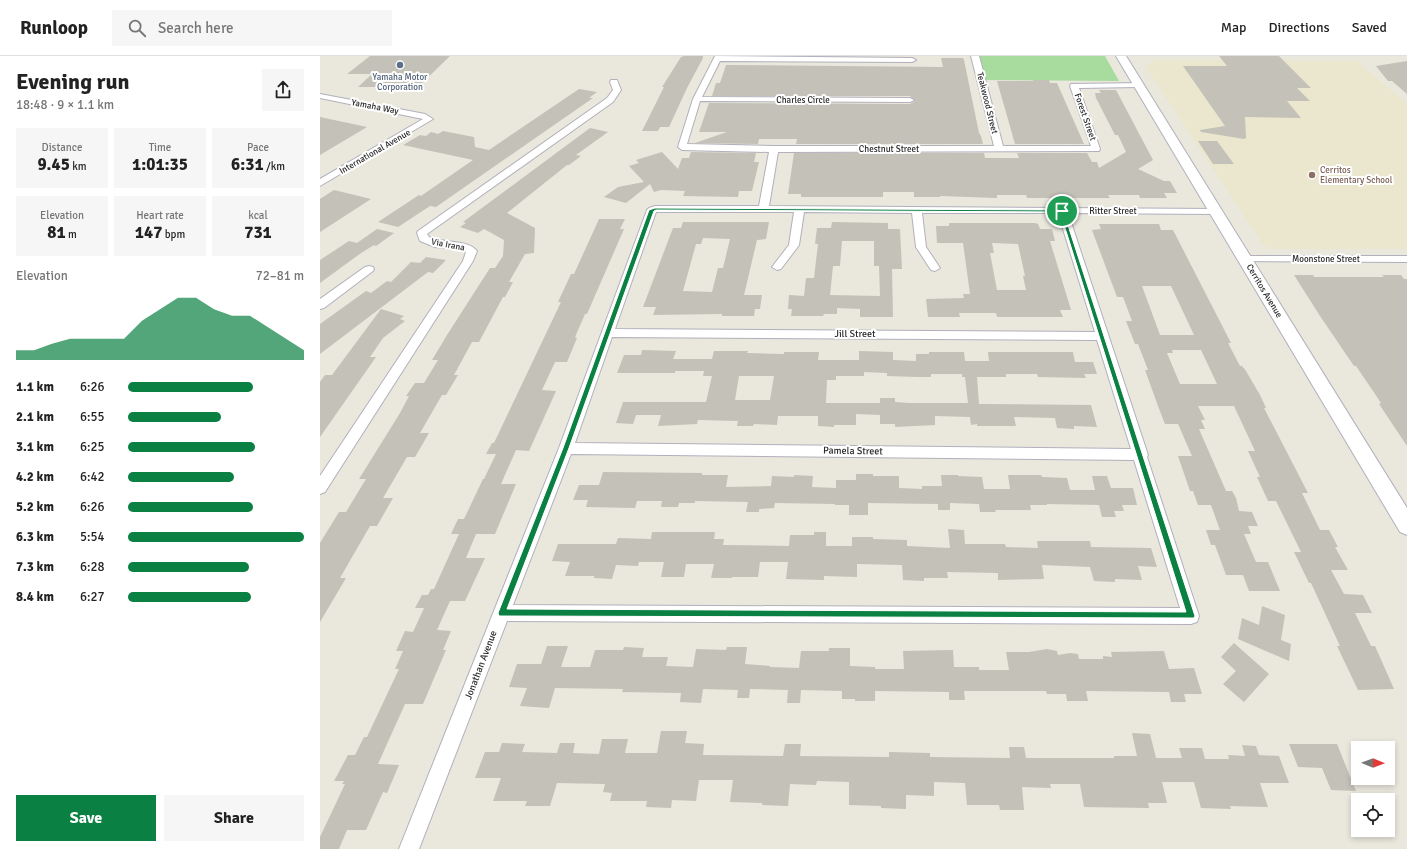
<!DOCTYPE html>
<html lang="en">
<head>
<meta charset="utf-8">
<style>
  :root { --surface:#fff; --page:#f6f6f6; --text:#222; --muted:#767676; --line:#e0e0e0; --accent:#0b8043 }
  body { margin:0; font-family:Signika,sans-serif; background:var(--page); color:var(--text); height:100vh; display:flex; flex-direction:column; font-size:15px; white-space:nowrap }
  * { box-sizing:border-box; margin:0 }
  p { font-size:13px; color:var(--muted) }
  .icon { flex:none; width:22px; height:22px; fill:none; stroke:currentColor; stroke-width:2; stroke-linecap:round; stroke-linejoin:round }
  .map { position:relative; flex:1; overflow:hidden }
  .details { display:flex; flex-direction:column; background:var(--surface); width:320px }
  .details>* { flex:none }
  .needle { width:26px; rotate:91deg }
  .fabs { position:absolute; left:1031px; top:685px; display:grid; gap:8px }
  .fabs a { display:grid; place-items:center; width:44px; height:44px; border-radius:0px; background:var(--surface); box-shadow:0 2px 6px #0003; font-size:20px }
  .pin { position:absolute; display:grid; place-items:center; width:34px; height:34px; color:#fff; margin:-17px; border:2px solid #fff; border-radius:50%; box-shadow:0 1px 4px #0007 }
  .round { display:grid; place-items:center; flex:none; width:42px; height:42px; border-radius:0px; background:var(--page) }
  .summary { display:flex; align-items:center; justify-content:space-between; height:68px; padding:0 16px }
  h1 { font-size:22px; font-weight:700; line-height:30px }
  .metrics { display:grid; grid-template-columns:repeat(3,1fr); gap:6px; height:68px; padding:4px 16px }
  .metrics div { display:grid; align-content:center; border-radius:0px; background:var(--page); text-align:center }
  .metrics b { font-size:17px; font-weight:700 }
  .metrics small { font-size:11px; font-weight:400 }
  .metrics p { font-size:11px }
  .chart { height:112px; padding:8px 16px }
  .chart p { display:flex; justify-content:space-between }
  .chart svg { width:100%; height:72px; margin-top:4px; fill:var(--accent); opacity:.7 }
  .primary-button { display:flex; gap:8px; margin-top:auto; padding:8px 16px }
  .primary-button a { flex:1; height:46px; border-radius:0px; background:var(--accent); color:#fff; font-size:16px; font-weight:700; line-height:46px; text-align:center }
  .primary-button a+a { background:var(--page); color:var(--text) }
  ul { padding:0 16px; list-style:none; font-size:13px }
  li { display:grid; grid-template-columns:64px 48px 1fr; align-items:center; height:30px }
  li i { height:10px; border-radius:5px; background:var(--accent) }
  header { display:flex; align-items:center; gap:24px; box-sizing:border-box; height:56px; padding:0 20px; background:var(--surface); border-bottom:1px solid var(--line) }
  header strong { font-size:19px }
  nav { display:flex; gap:22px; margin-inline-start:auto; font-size:14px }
  .search { width:280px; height:36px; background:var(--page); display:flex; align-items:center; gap:10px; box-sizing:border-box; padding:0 14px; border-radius:0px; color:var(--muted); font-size:15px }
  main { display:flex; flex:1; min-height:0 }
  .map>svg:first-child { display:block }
  .education { fill:#ebe7ce }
  .green { fill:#a7dc9e }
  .building { fill:#c3c1b8; fill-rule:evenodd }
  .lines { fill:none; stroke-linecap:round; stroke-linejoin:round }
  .minor-casing { stroke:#b1b0bc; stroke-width:2 }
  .secondary-casing { stroke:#b1b0bc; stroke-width:2 }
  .minor { fill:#fff; fill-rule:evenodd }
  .secondary { fill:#fff; fill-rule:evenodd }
  .route { fill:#0b8043; stroke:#fff; fill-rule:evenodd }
  .service-dot { fill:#5c6f8a; stroke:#fff; stroke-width:1.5 }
  .education-dot { fill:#8d6e63; stroke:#fff; stroke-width:1.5 }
  .labels { text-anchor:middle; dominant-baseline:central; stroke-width:4; stroke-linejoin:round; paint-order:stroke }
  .far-service-label { font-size:9px; fill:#4e5e75; stroke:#fff }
  .far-street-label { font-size:9px; fill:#2a2a2a; stroke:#fff }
  .far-education-label { font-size:9px; fill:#785e54; stroke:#fff; text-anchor:start }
  .street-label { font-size:10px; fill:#2a2a2a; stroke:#fff }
</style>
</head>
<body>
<header>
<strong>Runloop</strong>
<div class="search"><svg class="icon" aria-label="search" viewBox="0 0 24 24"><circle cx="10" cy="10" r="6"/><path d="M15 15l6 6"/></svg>Search here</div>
<nav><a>Map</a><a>Directions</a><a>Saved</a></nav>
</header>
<main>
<section class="details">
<div class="summary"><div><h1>Evening run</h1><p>18:48 · 9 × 1.1 km</p></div><a class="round"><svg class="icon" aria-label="share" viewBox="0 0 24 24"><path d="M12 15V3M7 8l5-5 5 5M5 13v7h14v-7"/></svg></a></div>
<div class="metrics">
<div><p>Distance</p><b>9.45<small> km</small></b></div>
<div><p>Time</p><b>1:01:35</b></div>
<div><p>Pace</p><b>6:31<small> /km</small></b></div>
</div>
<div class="metrics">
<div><p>Elevation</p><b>81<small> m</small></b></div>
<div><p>Heart rate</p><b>147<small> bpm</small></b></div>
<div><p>kcal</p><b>731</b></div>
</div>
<div class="chart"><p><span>Elevation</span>72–81 m</p>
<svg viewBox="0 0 160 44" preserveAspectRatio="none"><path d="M0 44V38L10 38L20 34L30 31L40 31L50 31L60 31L70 20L80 13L90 6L100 6L110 13L120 17L130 17L140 24L150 31L160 38V44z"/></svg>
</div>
<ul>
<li><b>1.1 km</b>6:26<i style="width:71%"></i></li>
<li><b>2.1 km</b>6:55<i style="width:53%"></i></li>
<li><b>3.1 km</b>6:25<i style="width:72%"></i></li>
<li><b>4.2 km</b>6:42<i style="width:60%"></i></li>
<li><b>5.2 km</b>6:26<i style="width:71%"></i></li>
<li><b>6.3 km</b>5:54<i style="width:100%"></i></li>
<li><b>7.3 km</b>6:28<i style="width:69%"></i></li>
<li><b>8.4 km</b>6:27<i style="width:70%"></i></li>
</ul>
<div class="primary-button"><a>Save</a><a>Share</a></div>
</section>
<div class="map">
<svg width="1087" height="793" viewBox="0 0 1087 793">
  <rect width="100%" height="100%" fill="#eae7dd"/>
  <!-- education -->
  <polygon class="education" points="834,4 1037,5 1087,48 1087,193 955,193 944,190 829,16 826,9 833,6"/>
  <!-- green -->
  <polygon class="green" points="658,0 785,0 799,25 664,24"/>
  <!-- building -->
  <g class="building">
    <polygon points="50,0 130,0 98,31 38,31 52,18 27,18"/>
    <polygon points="364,0 383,0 383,2 367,32 349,71 340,71 338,75 322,75 344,31 342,31 361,1"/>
    <polygon points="899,0 959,0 991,32 977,32 990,45 967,45 981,62 925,61 926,82 924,83 881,76 880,74 905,70 863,10 907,10"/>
    <polygon points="621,2 643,2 644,4 659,77 661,80 663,88 476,88 477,83 439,83 438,88 375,87 407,76 379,76 389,47 590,48 595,45 590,40 392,40 396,27 400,27 406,9 623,11"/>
    <polygon points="1087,5 1087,38 1072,25 1068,25 1056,10"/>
    <polygon points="713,24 729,24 730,27 737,27 764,88 695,88 677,25 713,25"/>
    <polygon points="259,33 277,36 269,42 273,42 116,151 110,150 78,171 58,166 99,139 101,140 153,104 83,89 100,79 106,80 111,76 118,78 123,75 154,81 155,91 169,94"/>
    <polygon points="779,34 796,34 833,104 818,113 844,125 850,125 857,137 844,137 847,142 820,142 819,139 788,139 790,142 707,142 706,139 677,139 677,142 620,140 620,141 594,141 594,136 563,136 563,141 481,141 481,138 468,138 474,97 664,97 665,102 699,102 697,97 767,97 772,106 777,106 779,112 806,96 798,79 795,79 776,42 775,37 781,37"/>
    <polygon points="0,61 47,71 0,99"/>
    <polygon points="270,72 288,76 256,99 261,100 249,109 247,109 187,157 215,172 214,197 205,198 189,226 193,226 185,241 183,241 159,286 152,286 134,319 138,319 126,339 122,339 100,377 109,377 95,401 87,401 63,442 73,442 57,470 50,470 20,522 26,522 0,566 0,487 19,456 26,456 46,423 39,423 80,357 89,340 86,340 95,327 104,327 118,304 112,304 127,279 170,212 175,212 183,200 184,184 164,173 158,177 140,171 146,167 143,166"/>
    <polygon points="878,85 897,85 914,108 893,108"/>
    <polygon points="342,96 358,113 362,102 369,102 371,96 436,97 434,106 439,106 432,135 419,135 418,141 363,140 365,135 341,134 334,136 330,128 306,147 284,141 298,131 324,126 309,110 319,107 316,104"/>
    <polygon points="14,134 51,143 0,176 0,143"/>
    <polygon points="279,163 305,163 300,173 304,173 267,258 265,258 255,281 257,282 247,306 235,306 222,334 236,335 209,395 196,394 181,428 196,428 175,478 156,478 146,502 165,502 145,545 130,545 117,574 131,575 123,594 126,594 103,648 85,648 58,708 79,709 67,737 63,736 46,774 27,774 19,793 0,793 0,781 25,728 22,728 24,725 14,725 28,699 35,699 44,681 47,681 79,613 75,613 83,595 76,595 85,575 93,576 104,552 95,552 102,539 108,539 111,533 114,533 139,478 131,478 138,463 144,463 163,423 164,423 176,398 166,398 172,387 174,387 241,246 238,246 251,218 254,218"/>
    <path d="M363 166H449L446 183 437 184 424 239H442L440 253H435L434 260H402V258L333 259 336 251H323L353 172H361ZM383 182 410 183 403 212H398L392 236 363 235 376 188H381Z"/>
    <path d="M512 166 568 167V173H580L582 213H572L573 261H540V253L517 252V258H504L503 260H471L472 253H468L469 239 484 240 486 222H494L498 188H495L497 172H511ZM522 185H554V210H559L560 240 510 239 513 210H520Z"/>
    <path d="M629 167H715L718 168 720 173H732L735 185H730L751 254H740L743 261H677L676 257H639L640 261H608L606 243 644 242 643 238H650L643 187H617L616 170H629ZM672 187 698 188 705 220H703L706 234H677L670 197H674Z"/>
    <path d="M779 168H839L841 174H853L911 287H908L920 310H922L926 315 940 339 946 352H944L988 437H982L1000 474H1009L1018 491H1015L1028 514H1011L1024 538 1043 539 1052 557H1035L1051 590H1055L1074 633 1038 634 1017 590H1020L991 527H989L974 496H981L956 445H948L937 421H940L928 395H935L914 350H878L885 364H881L885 373H879L906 435H912L916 442 919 455 932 456 938 470H928L931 478H924L936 506H948L960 535H929L923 519H906L895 489H891L886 474H900L891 449H878L873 435H870L858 400H872L858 368H845L838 350 825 314H828L818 288H815L806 265H812L803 241H797L772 174 781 173ZM822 230H851L874 279H840ZM852 294H881L897 328H860L847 297H853Z"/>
    <polygon points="57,173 74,177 56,190 54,189 41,197 0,227 0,204 29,185 37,187"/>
    <polygon points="106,201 126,204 113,217 108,216 0,298 0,268 46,235 51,237 67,225 71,226 91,206 100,207"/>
    <polygon points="974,219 993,219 994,221 1064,221 1062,219 1081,219 1084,223 1087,223 1087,390 1059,348 1061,347 1053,335 1036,310 1034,310 1000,260"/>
    <polygon points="61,253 84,260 80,263 85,265 63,282 50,301 56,301 0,381 0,326 5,319 12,319"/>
    <path d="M322 294 356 295 353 303H392L394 295H428L427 297 464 298V296H499L498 304H539V295L573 296V304L596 305V298H609V296H644L645 305H669L668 296H753L755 306H773L777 318H764L766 322 718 321 717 318H686V321H657L659 348 771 349 777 371 754 370V373L737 372 735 362 694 361 696 370H657V368L651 369 650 361 615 360V369L575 371V368H560V359L536 358V369H514V371L498 370V360H458L457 369 434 368 433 370H417L418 365 378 364 377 368 338 370 341 359H316L313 368 296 367 303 346H386L392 320H383L384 315H355V317H297L304 299H321ZM544 316 567 317V320L597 321H611V318H642V321H645L648 347H589L575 346V342H560V347H506L507 324H516V320H544ZM419 320H454L450 344H415Z"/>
    <polygon points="283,416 382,417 382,419 408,419 406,431 451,430 452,420 474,421 474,419 493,420 492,431 516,432 516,424 536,424 536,418 553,418 553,420 579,420 579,432 602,433 602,430 622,430 621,419 638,419 638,420 662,421 664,433 690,433 688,419 721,419 722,421 747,422 750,434 775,434 772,420 787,420 791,432 813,432 817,449 802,449 804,455 794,455 796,461 782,461 779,449 727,448 727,449 710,449 711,454 675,454 676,456 660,456 659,448 630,447 630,454 618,454 618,448 548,447 548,459 529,459 529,449 515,449 515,448 455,447 454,452 439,453 439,456 426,456 428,446 375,445 375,447 359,447 358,451 341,451 342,445 317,445 315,452 266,451 268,444 253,444 259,429 279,429"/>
    <polygon points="628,473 644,474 645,488 685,488 686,491 718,492 717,485 770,485 771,491 831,492 837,511 818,510 822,524 795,523 795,526 774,525 770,511 722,509 724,523 678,524 678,517 627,516 628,522 604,522 604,525 583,524 582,509 537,508 537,521 504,520 504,524 466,523 468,506 440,506 438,521 412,521 412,522 391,522 394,508 366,508 364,521 341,521 344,506 319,506 318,510 296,509 292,523 274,522 274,520 245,520 250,506 232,505 238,488 296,488 298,482 331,483 332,476 395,476 394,483 404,483 403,489 469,490 470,479 494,479 494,476 506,476 506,490 532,490 532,481 553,481 553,483 587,484 587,490 630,492"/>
    <polygon points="942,550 965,559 961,584 971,588 969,605 918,583 922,562 939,569"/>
    <polygon points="914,587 949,618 924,646 903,628 916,615 901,601"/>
    <polygon points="227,590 248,590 241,611 270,611 275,594 303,594 304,591 324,592 322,601 348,601 346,610 373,611 376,593 406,594 407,591 427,591 425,608 450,610 450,611 479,612 481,595 509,595 509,592 530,592 530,610 555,611 555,613 584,613 583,595 633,594 634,611 659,611 659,614 689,614 686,596 709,596 727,593 737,595 738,599 750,597 758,598 759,603 783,603 783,600 792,601 791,596 844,595 849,613 874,612 882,638 864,638 866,646 851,646 849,636 766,635 768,645 747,645 746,638 727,638 726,635 644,635 645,644 629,644 629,636 555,635 555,645 535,645 535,643 522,643 522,635 481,634 480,647 467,647 468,634 430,633 429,642 417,642 418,634 383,633 381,647 360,646 361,637 302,636 303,633 235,632 229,652 200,650 207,632 189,631 197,608 221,608"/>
    <polygon points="341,675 367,675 365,687 384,688 383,699 463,700 465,688 481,688 480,700 569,701 569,696 610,697 610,701 690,702 689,691 704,691 706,702 794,702 794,700 817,700 812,677 830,678 836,702 862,702 859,692 882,692 885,703 909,703 908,699 925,700 922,689 936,690 939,699 959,700 969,727 940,727 948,751 910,750 911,753 881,752 874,726 842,726 847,747 828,747 829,752 764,751 760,728 730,728 731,732 702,731 704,754 680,754 679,749 647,749 645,727 614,726 614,740 586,739 586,753 561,752 561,750 529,749 529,726 497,725 496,729 470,728 468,750 442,749 442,747 410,746 413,724 379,724 376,745 352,744 351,752 326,751 327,745 290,745 292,737 283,736 285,728 237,727 230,750 205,750 207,745 173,745 181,722 155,722 165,696 179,696 182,687 205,688 202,696 237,697 240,687 255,687 253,697 279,698 282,683 308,683 305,697 337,697"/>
    <polygon points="969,688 1017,688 1036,735 1011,734 1002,712 978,711"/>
  </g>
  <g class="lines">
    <defs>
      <g id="minor">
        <path d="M395 0 592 2 596 4 592 6 400 5 382 41 590 42 594 44 590 46 380 45 367 88 454 90H674L651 0H659L683 90H771L750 30 751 28 821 27V31H818L759 32 780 93 779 95 458 96 449 150 898 153 900 155 895 158 748 157 828 399 827 401 879 560 877 566 871 568 187 565 99 793H79L239 392 327 154 329 152 335 150H439L449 96 362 94 358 91 373 43ZM336 156H474L469 189 452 211 457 214 461 213 479 189 484 156 592 157 596 191 611 214 615 215 620 212 606 191 602 157H738L775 276 295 273ZM292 281 777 284 811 393 255 387ZM251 398 814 404 860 552 193 549Z"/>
        <path d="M291 24H297L301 34 293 46 107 178 109 181C123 188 148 183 157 195L153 205 5 436 0 438V420L143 205 146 196 144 194 115 191 100 185 97 177 98 175 287 42 293 34 290 26Z"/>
        <polygon points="0,38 105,58 113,63 0,130 0,123 103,63 0,42"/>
        <polygon points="924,200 1087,200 1087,206 920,205 919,203"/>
        <polygon points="49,210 53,211 54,213 53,215 4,252 0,253 0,243 45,211"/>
      </g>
      <polygon id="secondary" points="796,0 806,0 1087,452 1087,479 1080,476"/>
    </defs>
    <!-- minor casing -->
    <use href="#minor" class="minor-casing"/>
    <!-- secondary casing -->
    <use href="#secondary" class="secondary-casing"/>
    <!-- minor -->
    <use href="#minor" class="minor"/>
    <!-- secondary -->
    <use href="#secondary" class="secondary"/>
  </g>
  <!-- route -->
  <path class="route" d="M335 152 743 154 875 560 874 562 179 560 178 557 243 392 329 154ZM336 154 740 156 866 556 187 553 249 392 334 155Z"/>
  <!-- markers -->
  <circle class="service-dot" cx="80" cy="9" r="4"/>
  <circle class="education-dot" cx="992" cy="119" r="4"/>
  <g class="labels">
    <!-- far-service labels -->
    <g class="far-service-label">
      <text x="80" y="21">Yamaha Motor<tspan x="80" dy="10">Corporation</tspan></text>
    </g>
    <!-- far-street labels -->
    <g class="far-street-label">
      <text x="483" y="44">Charles Circle</text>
      <text transform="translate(667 47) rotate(76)">Teakwood Street</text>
      <text transform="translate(55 51) rotate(11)">Yamaha Way</text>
      <text transform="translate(765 61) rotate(71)">Forest Street</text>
      <text x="569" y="93">Chestnut Street</text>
      <text transform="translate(55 96) rotate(-30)">International Avenue</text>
      <text x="793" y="155">Ritter Street</text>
      <text transform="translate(128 189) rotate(11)">Via Irana</text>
      <text x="1006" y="203">Moonstone Street</text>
      <text transform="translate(944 235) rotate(59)">Cerritos Avenue</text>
    </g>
    <!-- far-education labels -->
    <g class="far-education-label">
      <text x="1000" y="114">Cerritos<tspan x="1000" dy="10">Elementary School</tspan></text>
    </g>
    <!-- street labels -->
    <g class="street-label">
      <text x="535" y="278">Jill Street</text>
      <text transform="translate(533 395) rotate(1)">Pamela Street</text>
      <text transform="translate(161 609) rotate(-69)">Jonathan Avenue</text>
    </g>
  </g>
</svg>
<div class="fabs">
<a><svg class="needle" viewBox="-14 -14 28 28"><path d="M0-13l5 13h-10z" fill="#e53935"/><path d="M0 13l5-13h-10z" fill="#767676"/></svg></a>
<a><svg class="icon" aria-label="locate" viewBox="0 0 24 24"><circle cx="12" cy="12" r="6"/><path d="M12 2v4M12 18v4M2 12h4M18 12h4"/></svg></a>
</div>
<div class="pin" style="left:742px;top:155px;background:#1e9e55"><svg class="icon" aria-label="arrive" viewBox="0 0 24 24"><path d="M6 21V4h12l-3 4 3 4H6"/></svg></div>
</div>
</main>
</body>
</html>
